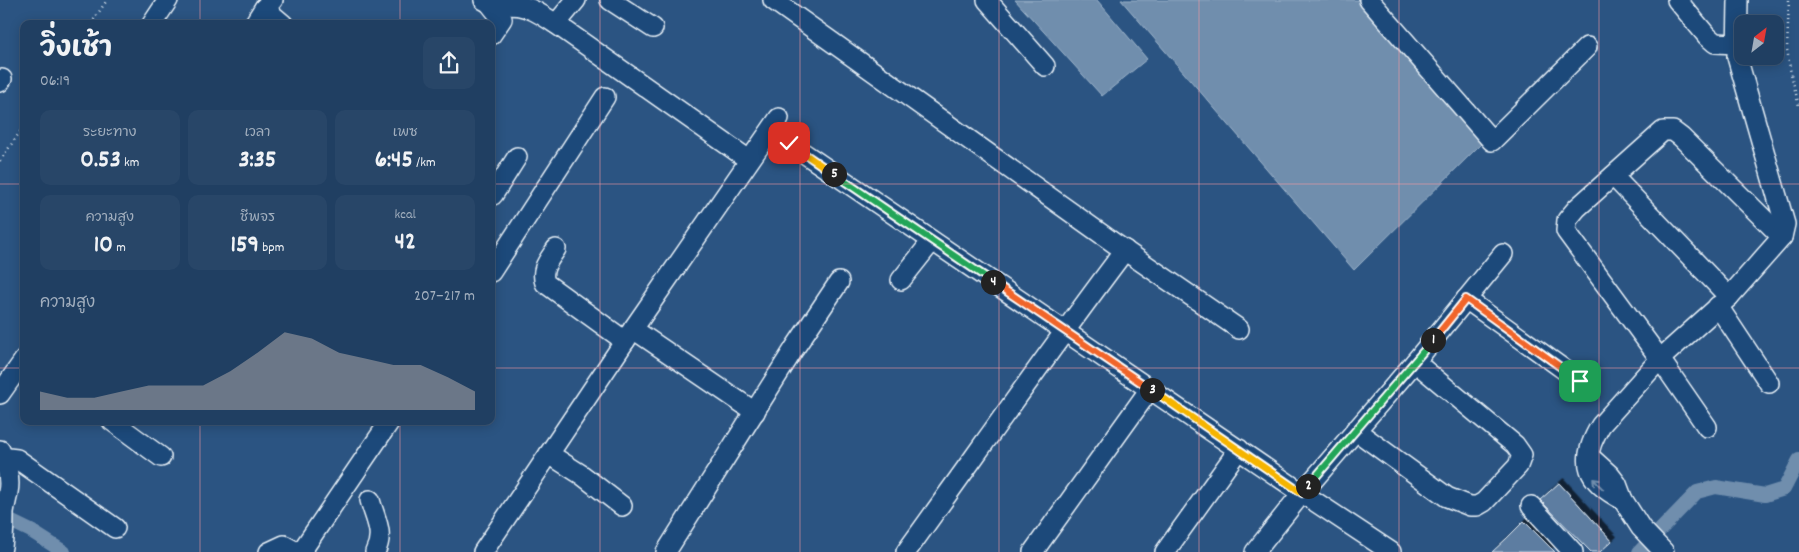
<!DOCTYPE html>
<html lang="th">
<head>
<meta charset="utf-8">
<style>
  :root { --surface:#203f62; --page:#284668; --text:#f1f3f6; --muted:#a2afbe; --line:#3d5877; --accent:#8c9099 }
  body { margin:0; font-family:Dekko,"Playpen Sans Thai",sans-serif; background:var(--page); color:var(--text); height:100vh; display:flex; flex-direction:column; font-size:19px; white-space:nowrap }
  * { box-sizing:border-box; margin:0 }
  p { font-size:16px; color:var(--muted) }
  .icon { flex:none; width:28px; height:28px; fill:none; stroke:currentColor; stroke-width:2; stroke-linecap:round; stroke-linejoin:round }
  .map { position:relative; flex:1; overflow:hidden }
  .drawer { position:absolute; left:20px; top:20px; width:475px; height:405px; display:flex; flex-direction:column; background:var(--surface); border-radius:10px; box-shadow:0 2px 12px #0003,0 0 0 1px var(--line) }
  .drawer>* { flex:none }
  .needle { width:32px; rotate:31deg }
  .tools { position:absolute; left:1734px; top:15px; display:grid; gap:10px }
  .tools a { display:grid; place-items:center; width:50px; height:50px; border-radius:10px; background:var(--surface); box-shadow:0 2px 12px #0003,0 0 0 1px var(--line); font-size:25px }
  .pin { position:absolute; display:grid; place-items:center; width:42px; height:42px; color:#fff; margin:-21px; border-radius:10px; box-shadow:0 2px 8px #0006 }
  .km { position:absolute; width:25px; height:25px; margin:-12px; border-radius:50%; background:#222; color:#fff; font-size:14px; line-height:25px; text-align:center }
  .round { display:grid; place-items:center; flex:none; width:52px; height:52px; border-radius:10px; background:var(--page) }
  .summary { display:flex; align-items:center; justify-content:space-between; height:85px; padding:0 20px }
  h1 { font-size:28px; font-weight:700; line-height:38px }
  .stats { display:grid; grid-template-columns:repeat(3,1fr); gap:8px; height:85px; padding:5px 20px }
  .stats div { display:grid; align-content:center; border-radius:10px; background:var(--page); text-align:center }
  .stats b { font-size:25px; font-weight:700 }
  .stats small { font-size:14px; font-weight:400 }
  .stats p { font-size:14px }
  .chart { height:140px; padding:10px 20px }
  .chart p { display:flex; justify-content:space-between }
  .chart svg { width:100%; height:90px; margin-top:5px; fill:var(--accent); opacity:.7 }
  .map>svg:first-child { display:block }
  .water { fill:#708ead; stroke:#a0b6cb }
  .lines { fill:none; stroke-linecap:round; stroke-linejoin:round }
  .canal { stroke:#708ead; stroke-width:14 }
  .building { fill:#5d7da1; stroke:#e8f1f8; filter:url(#shadow) }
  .minor-casing { stroke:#e8f1f8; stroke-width:22 }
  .path { stroke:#e8f1f8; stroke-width:2.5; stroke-dasharray:1 4; stroke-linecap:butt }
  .minor { stroke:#1f4a7a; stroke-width:19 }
  .oneway { stroke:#6f8dac }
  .split-1-casing { stroke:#fff; stroke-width:10 }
  .split-2-casing { stroke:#fff; stroke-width:10 }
  .split-3-casing { stroke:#fff; stroke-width:10 }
  .split-4-casing { stroke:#fff; stroke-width:10 }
  .split-5-casing { stroke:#fff; stroke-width:10 }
  .split-6-casing { stroke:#fff; stroke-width:10 }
  .split-1 { stroke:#f0652b; stroke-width:6 }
  .split-2 { stroke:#22a559; stroke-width:6 }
  .split-3 { stroke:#f5b400; stroke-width:6 }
  .split-4 { stroke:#f0652b; stroke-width:6 }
  .split-5 { stroke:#22a559; stroke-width:6 }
  .split-6 { stroke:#f5b400; stroke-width:6 }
  .grid { fill:none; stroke:#ff9aa2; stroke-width:1; stroke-opacity:0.55 }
</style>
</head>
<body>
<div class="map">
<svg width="1799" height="552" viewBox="0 0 1799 552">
  <defs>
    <filter id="shadow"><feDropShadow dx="4.5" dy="-4.5" stdDeviation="0" flood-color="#0009"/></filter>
  </defs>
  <rect width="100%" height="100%" fill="#2b5482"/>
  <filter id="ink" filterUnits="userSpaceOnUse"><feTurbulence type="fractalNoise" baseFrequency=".02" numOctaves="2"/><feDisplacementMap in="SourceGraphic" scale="10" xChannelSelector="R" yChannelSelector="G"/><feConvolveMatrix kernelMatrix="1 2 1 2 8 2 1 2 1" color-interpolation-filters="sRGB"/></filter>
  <g filter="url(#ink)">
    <!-- water -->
    <g class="water">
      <polygon points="1015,0 1097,0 1147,59 1102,96"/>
      <polygon points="1121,0 1363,0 1485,140 1354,270"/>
    </g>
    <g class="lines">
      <!-- canal -->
      <g class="canal">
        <polyline points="0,516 31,531 64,552"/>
        <polyline points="1639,552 1697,492 1716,487 1765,495 1784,489 1799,460"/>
      </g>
    </g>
    <!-- building -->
    <g class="building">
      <polygon points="1559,483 1612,541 1600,552 1591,552 1540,500"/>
      <polygon points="1524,521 1555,552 1492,552 1506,539"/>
    </g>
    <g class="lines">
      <defs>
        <g id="minor">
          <path d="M484 0C495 7 507 4 520 6 533 8 545 17 556 24L749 160"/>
          <polyline points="610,0 653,28"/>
          <polyline points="773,0 1114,243 1239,329"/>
          <polyline points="987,0 1045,66"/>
          <polyline points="1369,0 1492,141 1587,47"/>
          <polyline points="1677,0 1707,36 1715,43 1737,44"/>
          <polyline points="490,4 502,19 491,35"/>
          <polyline points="264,8 283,24"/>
          <polyline points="152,24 168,0"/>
          <polyline points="254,24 264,8 273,0"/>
          <polyline points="556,24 576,0"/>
          <polyline points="0,82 2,79"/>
          <polyline points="789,143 1302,493 1391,552"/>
          <polyline points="1613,176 1729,297"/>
          <polyline points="491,194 493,195 517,157"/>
          <path d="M556 249C549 260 540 269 545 283L625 341"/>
          <polyline points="491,272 605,97"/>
          <polyline points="901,280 932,241"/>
          <polyline points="1466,299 1580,381"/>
          <polyline points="1718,306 1769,383"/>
          <polyline points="633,329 755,412"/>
          <polyline points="0,394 24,360"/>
          <polyline points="112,421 161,457"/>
          <polyline points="1707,427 1660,359 1566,231 1567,220 1577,208 1663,131 1673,131 1681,137 1782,237"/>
          <polyline points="1355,430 1447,497 1470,506 1477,506 1484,502 1518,466 1522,455 1515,445 1415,362"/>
          <path d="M0 450C6 462 11 479 8 492 7 499 5 505 4 512 4 526 4 539 1 552"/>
          <polyline points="549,454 582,475 622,506"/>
          <polyline points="1589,456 1610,475 1617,484 1623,500 1641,528 1664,552"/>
          <polyline points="0,457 17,459 115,528"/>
          <path d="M370 500C375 519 385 533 375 552"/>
          <path d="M1623 500C1587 482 1578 462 1601 425L1660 359 1729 297 1782 237 1785 224 1737 57 1738 0"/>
          <polyline points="1531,506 1573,552"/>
          <polyline points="269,552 284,545 297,552"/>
          <polyline points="304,552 305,546 390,421"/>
          <polyline points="483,552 633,329 779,118"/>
          <polyline points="666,552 794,349 839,282"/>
          <path d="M906 552C979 451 1050 349 1125 250"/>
          <polyline points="1033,552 1150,389"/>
          <polyline points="1165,552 1239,449"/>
          <polyline points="1255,552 1302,493 1415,362 1503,254"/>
        </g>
      </defs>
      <!-- minor casing -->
      <use href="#minor" class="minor-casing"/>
      <!-- path -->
      <g class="path">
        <polyline points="1789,0 1787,49 1791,74 1799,106"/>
        <polyline points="91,24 107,0"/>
        <polyline points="0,161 24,126"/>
      </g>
      <!-- minor -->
      <use href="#minor" class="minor"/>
    </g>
    <!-- one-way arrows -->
    <defs><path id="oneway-shaft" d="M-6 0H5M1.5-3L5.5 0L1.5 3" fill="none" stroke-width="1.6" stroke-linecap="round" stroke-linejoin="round" transform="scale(1.25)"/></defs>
    <use class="oneway" href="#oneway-shaft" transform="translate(1598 484) rotate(-134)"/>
  </g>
  <g class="lines" filter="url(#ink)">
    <defs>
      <polyline id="split-1" points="1433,340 1466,299 1580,381"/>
      <polyline id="split-2" points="1308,486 1433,340"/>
      <polyline id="split-3" points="1152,390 1302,493 1308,486"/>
      <polyline id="split-4" points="993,282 1152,390"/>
      <polyline id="split-5" points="834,174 993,282"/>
      <polyline id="split-6" points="789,143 834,174"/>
    </defs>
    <!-- split-1 casing -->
    <use href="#split-1" class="split-1-casing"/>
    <!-- split-2 casing -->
    <use href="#split-2" class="split-2-casing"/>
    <!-- split-3 casing -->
    <use href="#split-3" class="split-3-casing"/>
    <!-- split-4 casing -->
    <use href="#split-4" class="split-4-casing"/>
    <!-- split-5 casing -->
    <use href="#split-5" class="split-5-casing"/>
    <!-- split-6 casing -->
    <use href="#split-6" class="split-6-casing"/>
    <!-- split-1 -->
    <use href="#split-1" class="split-1"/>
    <!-- split-2 -->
    <use href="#split-2" class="split-2"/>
    <!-- split-3 -->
    <use href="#split-3" class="split-3"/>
    <!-- split-4 -->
    <use href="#split-4" class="split-4"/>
    <!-- split-5 -->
    <use href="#split-5" class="split-5"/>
    <!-- split-6 -->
    <use href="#split-6" class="split-6"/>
  </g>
  <!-- grid -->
  <path class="grid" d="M200 0V24M400 0V24M600 0V552M800 0V552M999 0V552M1199 0V552M1399 0V552M1599 0V552M0 184H24M491 184H1799M0 368H24M491 368H1799M200 421V552M400 421V552"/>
</svg>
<div class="tools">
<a><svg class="needle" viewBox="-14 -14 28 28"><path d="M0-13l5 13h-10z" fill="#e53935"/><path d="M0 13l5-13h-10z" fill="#a2afbe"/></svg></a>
</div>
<div class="pin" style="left:1580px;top:381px;background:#1e9e55"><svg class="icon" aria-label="arrive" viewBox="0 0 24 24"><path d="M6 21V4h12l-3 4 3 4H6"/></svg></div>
<div class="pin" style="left:789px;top:143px;background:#d93025"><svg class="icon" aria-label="check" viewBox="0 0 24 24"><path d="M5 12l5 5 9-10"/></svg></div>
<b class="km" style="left:1433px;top:340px">1</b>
<b class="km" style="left:1308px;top:486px">2</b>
<b class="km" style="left:1152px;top:390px">3</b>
<b class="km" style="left:993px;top:282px">4</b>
<b class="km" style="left:834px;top:174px">5</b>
<section class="drawer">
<div class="summary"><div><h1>วิ่งเช้า</h1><p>06:19</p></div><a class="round"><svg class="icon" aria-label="share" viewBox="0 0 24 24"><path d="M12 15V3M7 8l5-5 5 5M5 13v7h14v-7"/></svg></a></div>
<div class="stats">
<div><p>ระยะทาง</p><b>0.53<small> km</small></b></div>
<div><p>เวลา</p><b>3:35</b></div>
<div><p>เพซ</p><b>6:45<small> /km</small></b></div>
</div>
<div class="stats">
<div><p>ความสูง</p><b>10<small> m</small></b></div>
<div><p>ชีพจร</p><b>159<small> bpm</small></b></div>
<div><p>kcal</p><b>42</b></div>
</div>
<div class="chart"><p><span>ความสูง</span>207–217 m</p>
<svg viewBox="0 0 160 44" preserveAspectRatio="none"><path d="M0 44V35L10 38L20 38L30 35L40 32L50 32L60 32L70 25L80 16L90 6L100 9L110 16L120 19L130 22L140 22L150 28L160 35V44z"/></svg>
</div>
</section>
</div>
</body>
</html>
